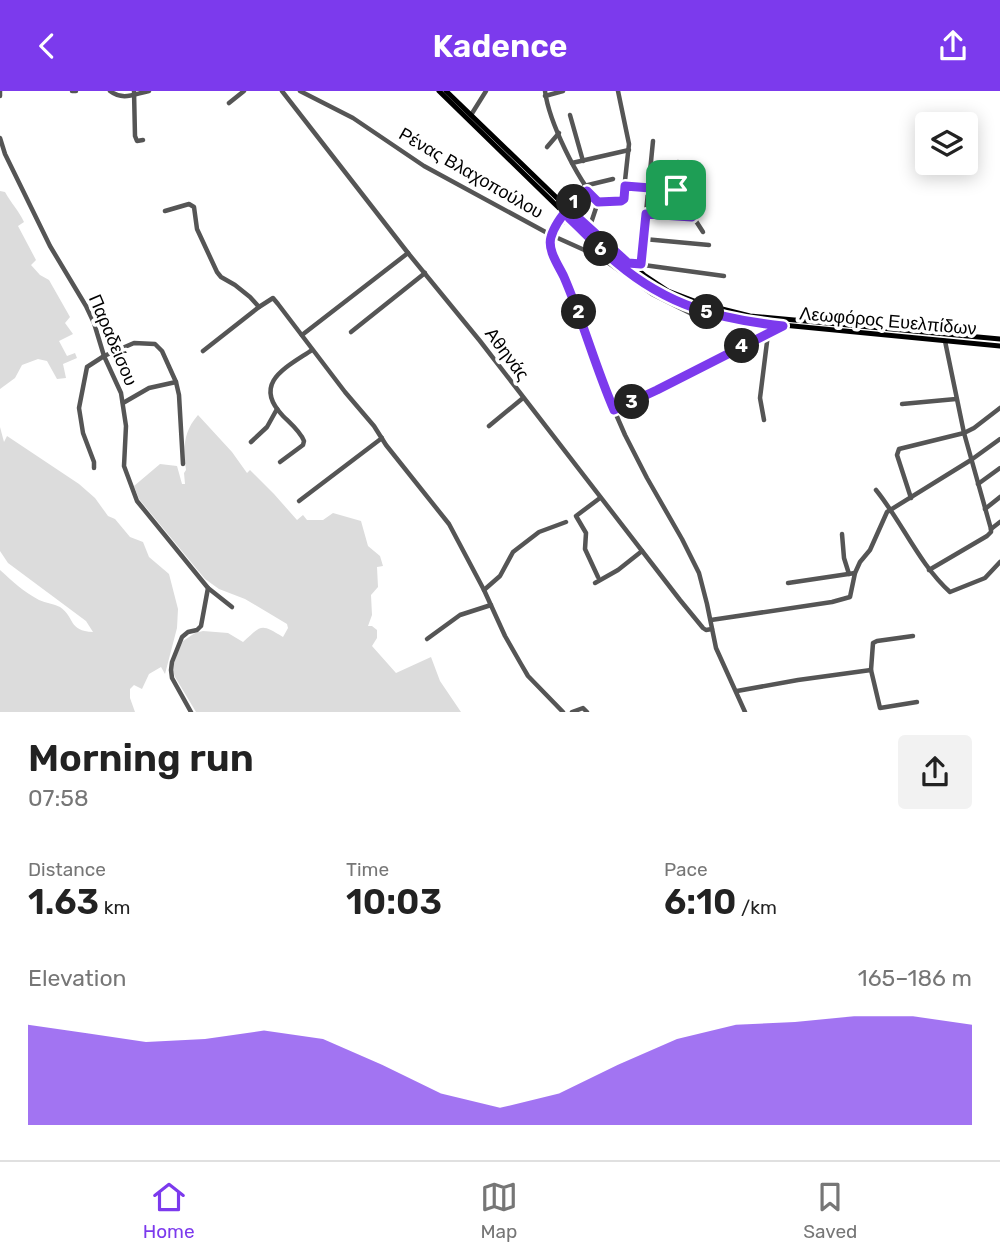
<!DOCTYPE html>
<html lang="en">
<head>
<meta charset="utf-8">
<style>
  :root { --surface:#fff; --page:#f2f2f2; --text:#222; --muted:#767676; --line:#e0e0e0; --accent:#7c3aed }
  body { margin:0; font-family:Rubik,sans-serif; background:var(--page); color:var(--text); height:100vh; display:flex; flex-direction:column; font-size:26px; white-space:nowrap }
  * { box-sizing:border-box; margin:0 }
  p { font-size:23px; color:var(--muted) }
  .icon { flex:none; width:38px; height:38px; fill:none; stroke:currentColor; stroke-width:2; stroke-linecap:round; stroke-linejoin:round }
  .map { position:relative; height:621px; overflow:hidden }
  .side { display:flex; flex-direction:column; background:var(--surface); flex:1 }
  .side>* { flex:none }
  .fabs { position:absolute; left:915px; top:21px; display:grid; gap:14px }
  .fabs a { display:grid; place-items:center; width:63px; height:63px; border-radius:7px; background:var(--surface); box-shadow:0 4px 18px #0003; font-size:35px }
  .pin { position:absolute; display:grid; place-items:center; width:60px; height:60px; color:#fff; margin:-30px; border-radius:14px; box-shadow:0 4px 10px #0006 }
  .km { position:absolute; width:35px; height:35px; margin:-18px; border-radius:50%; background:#222; color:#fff; font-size:19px; line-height:35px; text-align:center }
  .round { display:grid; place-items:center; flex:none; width:74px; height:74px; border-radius:7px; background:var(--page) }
  .head { display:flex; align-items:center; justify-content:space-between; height:119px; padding:0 28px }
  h1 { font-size:38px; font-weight:600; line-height:52px }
  .metrics { display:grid; grid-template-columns:repeat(3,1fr); gap:10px; height:119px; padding:7px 28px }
  .metrics div { display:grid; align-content:center }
  .metrics b { font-size:35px; font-weight:600 }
  .metrics small { font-size:19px; font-weight:400 }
  .metrics p { font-size:19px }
  .chart { height:196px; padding:14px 28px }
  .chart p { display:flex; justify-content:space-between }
  .chart svg { width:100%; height:126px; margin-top:7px; fill:var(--accent); opacity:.7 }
  header { display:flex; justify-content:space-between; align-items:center; height:91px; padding:0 28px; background:var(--accent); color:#fff; font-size:32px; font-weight:600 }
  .menu { display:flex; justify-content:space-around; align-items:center; height:98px; border-top:2px solid var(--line); background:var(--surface); font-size:19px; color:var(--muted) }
  .menu a { display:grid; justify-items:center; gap:4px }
  .menu .current { color:var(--accent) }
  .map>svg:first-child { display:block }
  .green { fill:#dcdcdc }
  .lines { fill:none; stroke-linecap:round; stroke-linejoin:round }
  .minor { stroke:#555; stroke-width:4.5 }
  .major { stroke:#000; stroke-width:5 }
  .route-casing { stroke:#fff; stroke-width:14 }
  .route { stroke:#7c3aed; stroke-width:9 }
  .labels { text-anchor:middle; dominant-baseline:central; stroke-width:7; stroke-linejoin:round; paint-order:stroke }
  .street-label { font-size:18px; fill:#000; stroke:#fff }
</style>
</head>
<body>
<header><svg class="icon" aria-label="back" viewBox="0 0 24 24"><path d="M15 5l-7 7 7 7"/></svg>Kadence<svg class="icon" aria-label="share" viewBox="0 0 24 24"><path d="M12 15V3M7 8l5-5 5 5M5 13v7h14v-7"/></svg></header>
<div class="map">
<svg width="1000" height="621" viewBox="0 0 1000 621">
  <rect width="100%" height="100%" fill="#fff"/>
  <!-- green -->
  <g class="green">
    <path d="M0 100 5 101C11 112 19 120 24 131L18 135 36 169 31 174 40 184 49 189 70 226 65 232 73 243 59 250 67 265 75 262 77 267 63 273 66 287 57 288 47 270 38 268 22 274 15 287 0 298Z"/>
    <path d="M198 324 232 361 247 382 250 379 274 403 297 429 303 424 307 429H323L333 422 361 430 368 455 380 465 383 475 377 476 378 496 371 504 372 524 368 535H372L377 539V547L372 555 396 582 431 566 440 590 461 621H196L175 586 173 580 174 572 178 561 183 550 195 542 203 540 228 542 243 551C262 534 260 532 283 546L288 537 287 533 245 508 219 498 205 488 139 408 134 395 160 373 177 375 182 393H185L184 382 186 379C183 358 183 341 198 324Z"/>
    <path d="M0 336 4 351 7 345 79 393 95 407 108 425 115 428 130 446 143 451 149 466 169 483 178 518 177 537 165 583 161 576 149 583 142 598 134 594 130 598V607L135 621H0V479C12 490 24 501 39 509 46 512 54 513 60 516 75 526 68 540 93 541L86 530 8 472 0 460Z"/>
  </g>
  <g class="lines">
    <!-- minor -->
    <g class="minor">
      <polyline points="72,0 76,0"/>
      <path d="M110 0C123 10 134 3 149 0"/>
      <polyline points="134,0 135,45 137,50 143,49"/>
      <polyline points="282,0 408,162 480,250 680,509 703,537 706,539 712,538"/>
      <polyline points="300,0 353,27 424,75 551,144 600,166 652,203 692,223 696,223 700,219"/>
      <path d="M545 0C549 31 577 88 598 111L589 138"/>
      <polyline points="0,5 0,0"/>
      <polyline points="545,5 563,0"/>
      <polyline points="229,12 244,0"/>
      <polyline points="471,24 486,0"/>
      <polyline points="570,24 583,70"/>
      <polyline points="0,47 5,63 50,155 86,215 94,232 104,265 121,302 126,335 124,375 137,410 208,497 201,535 197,539 188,541 182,546 172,571 171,579 172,587 191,621"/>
      <polyline points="547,56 559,42"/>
      <polyline points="572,72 629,59"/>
      <polyline points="584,95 613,88"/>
      <polyline points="625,95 676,99 703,141"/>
      <polyline points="676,99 678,71"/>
      <polyline points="583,106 572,113 551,144 552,159 573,206 598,282 625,344 647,387 682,448 699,482 707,513 716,557 745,621"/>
      <polyline points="598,111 621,110 623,108 629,53 618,0"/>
      <polyline points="165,120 189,113 194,116 197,138 217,181 221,186 235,194 250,206 259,216 273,207 278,213 345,301 374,335 386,354 449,433 484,499 505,545 521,573 528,585 563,621"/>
      <polyline points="646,123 692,126"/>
      <polyline points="555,138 569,127 587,100"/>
      <polyline points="644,148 709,154"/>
      <polyline points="629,172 724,185"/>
      <polyline points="641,173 653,50"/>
      <polyline points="351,241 425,182"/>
      <polyline points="302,244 408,162"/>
      <polyline points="203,260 259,216"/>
      <polyline points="123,312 149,297 176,291"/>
      <polyline points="902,313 956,308"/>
      <polyline points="614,319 658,299 783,235"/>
      <polyline points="764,329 760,307 768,243"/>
      <polyline points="489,335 523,307"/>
      <polyline points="251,351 267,336 277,318"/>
      <path d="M280 371 303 354 304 350C300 340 290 332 283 325 251 292 287 276 312 259"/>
      <polyline points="94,377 94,371 83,342 79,317 87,276 104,265 134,252 155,253 162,260 176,291 179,304 183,373"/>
      <polyline points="978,393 1000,377"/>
      <path d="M876 399C902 431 919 473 950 501L985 487 1000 471"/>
      <polyline points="911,407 897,364 899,358 964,342 974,337 1000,317"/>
      <polyline points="299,410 382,347"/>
      <polyline points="985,418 1000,406"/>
      <polyline points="991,438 1000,431"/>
      <polyline points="842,443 844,467 849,483"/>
      <polyline points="929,479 987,445 991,441 991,438 964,342 945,250"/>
      <polyline points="598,486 585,458 586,442 576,425 600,407"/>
      <polyline points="595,492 618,479 642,460"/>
      <polyline points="788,492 855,482"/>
      <polyline points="208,497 232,516"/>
      <polyline points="484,499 500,485 513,461 539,441 566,431"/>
      <polyline points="711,529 832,511 850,506 855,482 860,471 870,459 887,421 971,369 1000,348"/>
      <polyline points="913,545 877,550 873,552 871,579 880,617 917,611"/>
      <polyline points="427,548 460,524 491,514"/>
      <polyline points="737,600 798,589 871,579"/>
      <polyline points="572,621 583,617 587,621"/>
    </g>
    <!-- major -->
    <g class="major">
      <polyline points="439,0 599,156 637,188 653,198 680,211 720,226 751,231 1000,255"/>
      <polyline points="446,0 589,138 644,184 668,200 702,213 750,225 1000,248"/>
    </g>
  </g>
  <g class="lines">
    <defs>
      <path id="route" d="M625 95 676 99 692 126 646 123 641 173 628 172 573 122 569 127C585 142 600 158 617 172 668 215 718 228 783 235L657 299 614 319C595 275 583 230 564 186 559 175 547 159 551 146 554 135 564 122 571 114 577 108 583 106 587 100L598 111 621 110 624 108Z"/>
    </defs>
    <!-- route casing -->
    <use href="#route" class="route-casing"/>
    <!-- route -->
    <use href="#route" class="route"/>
  </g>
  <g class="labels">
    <!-- street labels -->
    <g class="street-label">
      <text transform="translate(471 82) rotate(30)">Ρένας Βλαχοπούλου</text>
      <text transform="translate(888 230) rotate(5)">Λεωφόρος Ευελπίδων</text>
      <text transform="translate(113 249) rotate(67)">Παραδείσου</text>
      <text transform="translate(507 263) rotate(53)">Αθηνάς</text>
    </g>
  </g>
</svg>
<div class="fabs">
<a><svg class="icon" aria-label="layers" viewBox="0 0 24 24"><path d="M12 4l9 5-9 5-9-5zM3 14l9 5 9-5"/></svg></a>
</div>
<div class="pin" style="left:676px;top:99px;background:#1e9e55"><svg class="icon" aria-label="arrive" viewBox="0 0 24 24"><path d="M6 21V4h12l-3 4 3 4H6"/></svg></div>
<b class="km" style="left:574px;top:111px">1</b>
<b class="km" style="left:579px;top:221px">2</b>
<b class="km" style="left:632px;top:311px">3</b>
<b class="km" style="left:742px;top:255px">4</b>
<b class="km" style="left:707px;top:221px">5</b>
<b class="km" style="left:601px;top:158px">6</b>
</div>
<section class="side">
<div class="head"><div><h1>Morning run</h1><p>07:58</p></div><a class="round"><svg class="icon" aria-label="share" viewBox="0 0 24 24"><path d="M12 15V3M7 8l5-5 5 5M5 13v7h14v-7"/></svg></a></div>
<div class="metrics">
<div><p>Distance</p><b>1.63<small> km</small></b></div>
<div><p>Time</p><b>10:03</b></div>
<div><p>Pace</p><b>6:10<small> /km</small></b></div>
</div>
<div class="chart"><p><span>Elevation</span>165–186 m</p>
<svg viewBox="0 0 160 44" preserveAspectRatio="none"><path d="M0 44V9L10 12L20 15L30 14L40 11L50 14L60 23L70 33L80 38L90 33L100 23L110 14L120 9L130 8L140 6L150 6L160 9V44z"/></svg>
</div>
</section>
<nav class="menu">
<a class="current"><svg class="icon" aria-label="home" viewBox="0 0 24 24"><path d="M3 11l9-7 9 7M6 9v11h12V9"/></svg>Home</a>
<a><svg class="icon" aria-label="map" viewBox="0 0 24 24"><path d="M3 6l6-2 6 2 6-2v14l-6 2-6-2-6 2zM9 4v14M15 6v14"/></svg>Map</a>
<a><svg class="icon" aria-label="saved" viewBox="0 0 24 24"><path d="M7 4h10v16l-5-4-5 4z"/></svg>Saved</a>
</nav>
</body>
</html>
